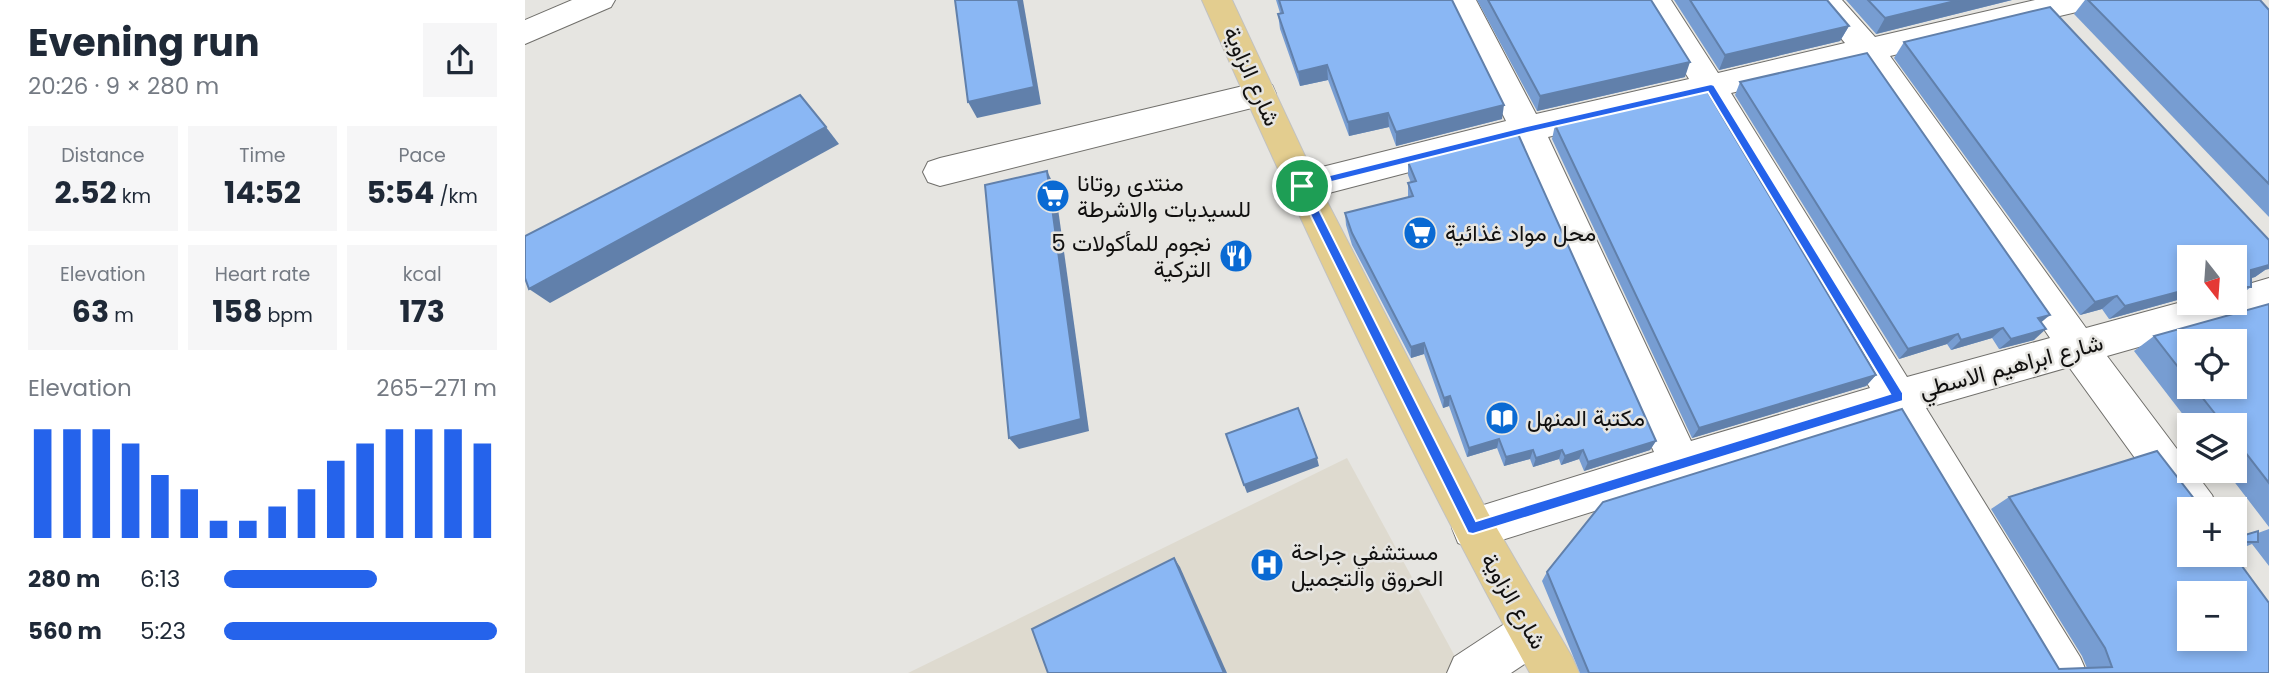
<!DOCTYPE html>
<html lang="en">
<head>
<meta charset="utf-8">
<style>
  :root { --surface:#fff; --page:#f6f6f7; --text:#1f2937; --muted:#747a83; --accent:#2563eb }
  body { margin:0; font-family:Poppins,Vazirmatn,sans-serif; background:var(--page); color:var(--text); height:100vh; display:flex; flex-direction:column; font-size:26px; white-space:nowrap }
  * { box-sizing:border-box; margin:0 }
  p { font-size:23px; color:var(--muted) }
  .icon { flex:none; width:38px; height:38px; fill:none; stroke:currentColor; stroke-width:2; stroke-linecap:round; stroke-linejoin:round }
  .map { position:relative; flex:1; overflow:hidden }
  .drawer { display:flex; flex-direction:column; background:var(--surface); width:525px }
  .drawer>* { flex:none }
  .needle { width:46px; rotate:163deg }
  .fabs { position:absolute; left:1652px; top:245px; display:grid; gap:14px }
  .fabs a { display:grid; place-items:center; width:70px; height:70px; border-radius:0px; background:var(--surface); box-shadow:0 4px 10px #0003; font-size:35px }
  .pin { position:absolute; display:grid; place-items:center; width:60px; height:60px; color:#fff; margin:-30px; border:4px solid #fff; border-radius:50%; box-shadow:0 2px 7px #0007 }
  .round { display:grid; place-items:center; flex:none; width:74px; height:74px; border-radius:0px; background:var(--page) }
  .head { display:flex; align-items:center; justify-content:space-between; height:119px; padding:0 28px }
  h1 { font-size:38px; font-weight:700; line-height:52px }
  .metrics { display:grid; grid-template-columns:repeat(3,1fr); gap:10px; height:119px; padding:7px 28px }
  .metrics div { display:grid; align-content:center; border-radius:0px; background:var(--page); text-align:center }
  .metrics b { font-size:30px; font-weight:700 }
  .metrics small { font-size:19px; font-weight:400 }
  .metrics p { font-size:19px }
  .chart { height:196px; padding:14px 28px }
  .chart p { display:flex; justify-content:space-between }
  .chart svg { width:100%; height:126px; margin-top:7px; stroke:var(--accent); stroke-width:6 }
  ul { padding:0 28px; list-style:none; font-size:23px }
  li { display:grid; grid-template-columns:112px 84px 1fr; align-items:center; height:52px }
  li i { height:18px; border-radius:9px; background:var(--accent) }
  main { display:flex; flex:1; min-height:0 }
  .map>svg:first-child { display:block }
  .built { fill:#dedacf }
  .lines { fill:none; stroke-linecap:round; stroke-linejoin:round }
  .minor-casing { stroke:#706f6b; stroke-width:2 }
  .major-casing { stroke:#c1c1c1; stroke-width:2 }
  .minor { fill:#fff; fill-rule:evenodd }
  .major { fill:#e3cd8f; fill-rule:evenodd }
  .wall { fill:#779dd2; fill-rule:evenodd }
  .shaded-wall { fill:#6180ab }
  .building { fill:#8ab7f4; stroke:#6180ab; stroke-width:2; fill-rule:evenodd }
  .route { fill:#2563eb; stroke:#fff; stroke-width:2; fill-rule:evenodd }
  .labels { text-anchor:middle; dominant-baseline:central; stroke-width:5; stroke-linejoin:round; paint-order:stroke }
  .street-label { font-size:23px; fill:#11100f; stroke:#e6e5e1 }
  .poi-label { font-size:23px; fill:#11100f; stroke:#e6e5e1; text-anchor:start }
</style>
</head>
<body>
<main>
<section class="drawer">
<div class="head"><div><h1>Evening run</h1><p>20:26 · 9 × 280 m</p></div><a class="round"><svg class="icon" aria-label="share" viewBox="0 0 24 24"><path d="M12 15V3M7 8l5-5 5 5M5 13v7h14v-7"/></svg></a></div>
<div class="metrics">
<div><p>Distance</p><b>2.52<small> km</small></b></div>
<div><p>Time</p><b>14:52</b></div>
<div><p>Pace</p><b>5:54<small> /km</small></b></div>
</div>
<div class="metrics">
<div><p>Elevation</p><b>63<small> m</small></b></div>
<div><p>Heart rate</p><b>158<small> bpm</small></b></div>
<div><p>kcal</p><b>173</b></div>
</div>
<div class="chart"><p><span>Elevation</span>265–271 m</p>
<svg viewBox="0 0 160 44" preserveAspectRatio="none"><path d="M5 44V6M15 44V6M25 44V6M35 44V11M45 44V22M55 44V27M65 44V38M75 44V38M85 44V33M95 44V27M105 44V17M115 44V11M125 44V6M135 44V6M145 44V6M155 44V11"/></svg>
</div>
<ul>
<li><b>280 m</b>6:13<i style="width:56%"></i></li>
<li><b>560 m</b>5:23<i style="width:100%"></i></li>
</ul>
</section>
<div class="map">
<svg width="1744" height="673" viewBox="0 0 1744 673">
  <rect width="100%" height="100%" fill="#e6e5e1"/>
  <!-- built -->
  <polygon class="built" points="822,458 939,673 383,673"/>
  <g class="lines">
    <defs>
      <g id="minor">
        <polygon points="47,0 90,0 86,7 0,44 0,20"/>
        <path d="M921 0H951L1011 114 1164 79 1115 0H1146L1193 73 1320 43 1284 0H1317L1350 37 1510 0H1571L1567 7 1556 11 1365 56 1561 328 1664 300V303H1710V288L1744 278V310L1582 356 1664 465V471H1669L1687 495 1693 509H1664V526L1657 523 1544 367 1401 408 1555 657 1562 673H1513L1364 419 948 549 933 543 927 528 933 513 1129 452 992 144 777 200 765 196 760 186 765 176 777 172 981 121ZM1336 63 1525 338 1382 377 1206 93ZM1177 100 1345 388 1166 441 1023 137Z"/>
        <polygon points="735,82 747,85 751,94 747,103 415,186 403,182 398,172 403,162 415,158"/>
        <polygon points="1006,610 1022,617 1029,633 1022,649 986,673 922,673 929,657 990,617"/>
      </g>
      <path id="major" d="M677 0H707L794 186 963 513 1047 657 1054 673H1005C884 455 778 228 677 0Z"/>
    </defs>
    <!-- minor casing -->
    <use href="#minor" class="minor-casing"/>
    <!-- major casing -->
    <use href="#major" class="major-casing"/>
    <!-- minor -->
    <use href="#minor" class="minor"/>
    <!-- major -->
    <use href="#major" class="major"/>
  </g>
  <!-- wall -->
  <g class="wall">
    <polygon points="751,0 927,0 977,119 871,146 864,127 824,136 803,80 775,86 755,29 753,14 755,13"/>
    <polygon points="952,0 1126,0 1160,77 1012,111"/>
    <polygon points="1149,0 1302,0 1324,26 1315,41 1194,70"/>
    <polygon points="1321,0 1487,0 1351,34"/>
    <polygon points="1560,0 1735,0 1744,10 1744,217 1549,14"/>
    <polygon points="1379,42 1740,270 1730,277 1726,278 1726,287 1710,299 1710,257 1664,257 1664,298 1663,297 1584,319 1577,309 1555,315 1369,58"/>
    <polygon points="1215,82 1516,323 1509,340 1474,349 1467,338 1426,350 1422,344 1374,359 1210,95"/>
    <polygon points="1030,125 1351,375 1341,386 1167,438 1027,139"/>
    <polygon points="883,162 1131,441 1125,450 1059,471 1054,459 1036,465 1034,459 1008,467 1005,459 979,466 972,448 942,457 924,406 918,408 899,354 886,358 827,245 821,225 820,213 883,198 883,183 886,183 883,175"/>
    <path d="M1744 304V527L1701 471H1710V425H1666L1609 351 1629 336ZM1664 341 1710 387H1664Z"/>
    <polygon points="1484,497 1744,673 1055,673 1017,581 1022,572 1534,669 1562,668 1557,656 1466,509"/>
    <polygon points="1744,529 1744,566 1727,544 1710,551 1710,538 1733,533"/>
  </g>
  <!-- shaded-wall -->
  <g class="shaded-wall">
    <polygon points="493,0 498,0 516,104 452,118 443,102"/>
    <polygon points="1434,0 1487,0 1351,34 1360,18"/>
    <polygon points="1324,26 1315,41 1194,70 1200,55"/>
    <polygon points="1165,62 1160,77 1012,111 1015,96"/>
    <polygon points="802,65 803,80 775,86 773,72"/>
    <polygon points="979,105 977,119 871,146 871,132"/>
    <polygon points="863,113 864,127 824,136 823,122"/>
    <polygon points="301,127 314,144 25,303 4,289"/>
    <polygon points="522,171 530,187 564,431 494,449 484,438"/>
    <polygon points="1744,261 1744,269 1740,270 1730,277 1710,283 1726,270"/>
    <polygon points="1664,289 1663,297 1584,319 1600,306"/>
    <polygon points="1592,296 1577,309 1555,315 1570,302"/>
    <polygon points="1525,315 1513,325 1513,318"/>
    <polygon points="1478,328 1467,338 1426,350 1436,340"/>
    <polygon points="1521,329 1509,340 1474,349 1486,339"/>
    <polygon points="1433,334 1422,344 1374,359 1383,349"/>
    <polygon points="899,343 899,354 886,358 886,347"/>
    <polygon points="1351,375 1341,386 1167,438 1174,428"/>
    <polygon points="925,396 924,406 918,408 919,398"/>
    <polygon points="974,439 972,448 942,457 944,448"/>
    <polygon points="1131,441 1125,450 1059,471 1063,462"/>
    <polygon points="1008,450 1005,459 979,466 981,457"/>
    <polygon points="1037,450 1034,459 1008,467 1011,458"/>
    <polygon points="1058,450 1054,459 1036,465 1040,456"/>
    <polygon points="792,458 794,466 722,493 719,485"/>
    <polygon points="649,558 655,567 702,673 699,673"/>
  </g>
  <!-- building -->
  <g class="building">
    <polygon points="430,0 493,0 509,87 443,102"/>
    <polygon points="754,0 927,0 979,105 871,132 863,113 823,122 802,65 773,72 753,14 758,13"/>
    <polygon points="963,0 1126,0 1165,62 1015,96"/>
    <polygon points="1165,0 1302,0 1324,26 1200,55"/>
    <polygon points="1343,0 1434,0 1360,18"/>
    <polygon points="1563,0 1735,0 1744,10 1744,184"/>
    <polygon points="1525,7 1744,240 1744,265 1726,270 1726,287 1710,287 1710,257 1664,257 1664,289 1600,306 1592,296 1570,302 1379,42"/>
    <polygon points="1342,53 1525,315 1513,318 1521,329 1486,339 1478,328 1436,340 1433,334 1383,349 1215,82"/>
    <polygon points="1181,89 1351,375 1174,428 1030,125"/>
    <polygon points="275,95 301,127 4,289 0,278 0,236"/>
    <polygon points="993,134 1131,441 1063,462 1058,450 1040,456 1037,450 1011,458 1008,450 981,457 974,439 944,448 925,396 919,398 899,343 886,347 827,233 820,213 888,196 883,183 891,181 883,162"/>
    <polygon points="522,171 556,419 484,438 460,185"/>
    <polygon points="1744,304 1744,483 1710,439 1710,425 1699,425 1669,387 1710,387 1710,341 1664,341 1664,381 1629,336"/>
    <polygon points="773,408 792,458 719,485 701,434"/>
    <path d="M1377 409 1534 669 1587 667 1580 648 1484 497 1632 451 1677 509H1664V555H1710V552L1714 562 1744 603V673H1064L1022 572 1078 502ZM1664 593H1710V639H1664Z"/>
    <polygon points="1733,531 1733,542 1710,542 1710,538"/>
    <polygon points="649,558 699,673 523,673 507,629"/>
  </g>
  <!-- route -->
  <path class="route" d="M1186 84 1189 85 1378 393V401L948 534 943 533 771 186 773 183 1002 126ZM1183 92 1365 394 951 521 783 188 1002 133Z"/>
  <!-- icons -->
  <defs>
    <symbol id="supermarket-disc" viewBox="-11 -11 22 22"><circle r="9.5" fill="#0a6ad3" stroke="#e6e5e1"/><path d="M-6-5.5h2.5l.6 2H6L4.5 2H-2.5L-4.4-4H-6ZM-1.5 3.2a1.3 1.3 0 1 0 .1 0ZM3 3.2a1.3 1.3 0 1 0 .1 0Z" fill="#fff"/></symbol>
    <symbol id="restaurant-disc" viewBox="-11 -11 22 22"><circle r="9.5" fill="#0a6ad3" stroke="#e6e5e1"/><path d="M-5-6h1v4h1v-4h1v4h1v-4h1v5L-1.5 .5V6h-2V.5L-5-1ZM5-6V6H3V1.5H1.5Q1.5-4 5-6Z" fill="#fff"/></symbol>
    <symbol id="library-disc" viewBox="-11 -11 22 22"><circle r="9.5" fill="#0a6ad3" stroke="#e6e5e1"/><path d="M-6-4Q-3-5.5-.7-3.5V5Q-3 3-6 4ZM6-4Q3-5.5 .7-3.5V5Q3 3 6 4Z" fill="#fff"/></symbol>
    <symbol id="hospital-disc" viewBox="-11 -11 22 22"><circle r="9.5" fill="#0a6ad3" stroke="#e6e5e1"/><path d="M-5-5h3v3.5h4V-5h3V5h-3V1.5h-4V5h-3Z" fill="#fff"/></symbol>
  </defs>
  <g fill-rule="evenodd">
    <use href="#supermarket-disc" x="509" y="177" width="38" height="38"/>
    <use href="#supermarket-disc" x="876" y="214" width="38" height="38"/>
    <use href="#restaurant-disc" x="692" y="237" width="38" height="38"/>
    <use href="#library-disc" x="958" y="399" width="38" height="38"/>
    <use href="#hospital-disc" x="723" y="546" width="38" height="38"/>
  </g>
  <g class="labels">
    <!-- street labels -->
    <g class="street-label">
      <text transform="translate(727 76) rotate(66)">شارع الزاوية</text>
      <text transform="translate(1486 366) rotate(-15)">شارع ابراهيم الاسطي</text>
      <text transform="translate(989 601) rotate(60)">شارع الزاوية</text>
    </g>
    <!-- poi labels -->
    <g class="poi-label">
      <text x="552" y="183">منتدى روتانا<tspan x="552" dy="26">للسيديات والاشرطة</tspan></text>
      <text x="920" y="233">محل مواد غذائية</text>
      <text x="686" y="243" text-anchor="end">5 نجوم للمأكولات<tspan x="686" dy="26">التركية</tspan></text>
      <text x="1002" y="418">مكتبة المنهل</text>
      <text x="766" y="552">مستشفي جراحة<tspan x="766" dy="26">الحروق والتجميل</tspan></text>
    </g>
  </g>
</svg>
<div class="fabs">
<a><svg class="needle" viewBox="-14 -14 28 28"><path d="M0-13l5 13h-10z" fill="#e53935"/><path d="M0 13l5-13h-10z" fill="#747a83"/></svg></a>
<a><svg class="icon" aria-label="locate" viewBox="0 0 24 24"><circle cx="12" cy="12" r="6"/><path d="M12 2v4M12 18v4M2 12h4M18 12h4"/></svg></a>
<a><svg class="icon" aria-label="layers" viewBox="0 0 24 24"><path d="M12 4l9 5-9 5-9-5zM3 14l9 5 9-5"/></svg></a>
<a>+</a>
<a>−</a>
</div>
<div class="pin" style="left:777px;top:186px;background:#1e9e55"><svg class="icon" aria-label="arrive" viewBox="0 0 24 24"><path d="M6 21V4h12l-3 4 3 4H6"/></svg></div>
</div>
</main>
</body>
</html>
